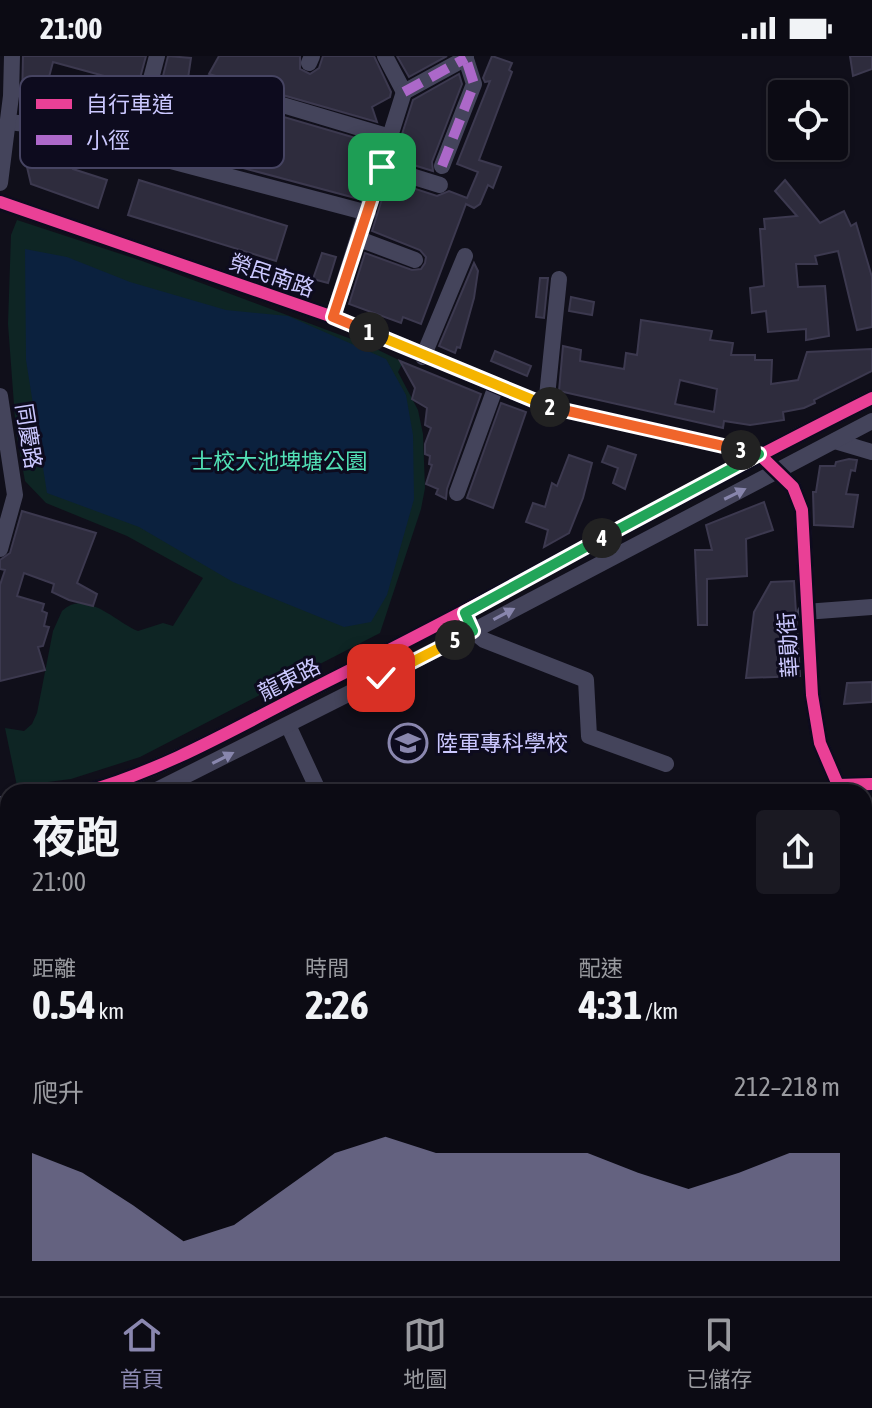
<!DOCTYPE html>
<html lang="zh-TW">
<head>
<meta charset="utf-8">
<style>
  :root { --surface:#0c0b14; --page:#1a1922; --text:#f1f3f6; --muted:#9a9ba0; --line:#2c2b34; --accent:#8a87af }
  body { margin:0; font-family:"Asap Condensed","Noto Sans TC",sans-serif; background:var(--page); color:var(--text); height:100vh; display:flex; flex-direction:column; font-size:30px; white-space:nowrap }
  * { box-sizing:border-box; margin:0 }
  p { font-size:26px; color:var(--muted) }
  .icon { flex:none; width:44px; height:44px; fill:none; stroke:currentColor; stroke-width:2; stroke-linecap:round; stroke-linejoin:round }
  .map { position:relative; flex:1; overflow:hidden }
  .details { position:absolute; left:0px; top:728px; width:872px; height:512px; display:flex; flex-direction:column; background:var(--surface); border-radius:24px 24px 0 0; box-shadow:0 2px 6px #0004,0 0 0 2px var(--line) }
  .details>* { flex:none }
  .controls { position:absolute; left:768px; top:24px; display:grid; gap:16px }
  .controls a { display:grid; place-items:center; width:80px; height:80px; border-radius:8px; background:var(--surface); box-shadow:0 2px 6px #0004,0 0 0 2px var(--line); font-size:40px }
  .pin { position:absolute; display:grid; place-items:center; width:68px; height:68px; color:#fff; margin:-34px; border-radius:16px; box-shadow:0 4px 12px #0006 }
  .km { position:absolute; width:40px; height:40px; margin:-20px; border-radius:50%; background:#222; color:#fff; font-size:22px; line-height:40px; text-align:center }
  .round { display:grid; place-items:center; flex:none; width:84px; height:84px; border-radius:8px; background:var(--page) }
  .summary { display:flex; align-items:center; justify-content:space-between; height:136px; padding:0 32px }
  h1 { font-size:44px; font-weight:700; line-height:60px }
  .metrics { display:grid; grid-template-columns:repeat(3,1fr); gap:12px; height:136px; padding:8px 32px }
  .metrics div { display:grid; align-content:center }
  .metrics b { font-size:40px; font-weight:700 }
  .metrics small { font-size:22px; font-weight:400 }
  .metrics p { font-size:22px }
  .chart { height:224px; padding:16px 32px }
  .chart p { display:flex; justify-content:space-between }
  .chart svg { width:100%; height:144px; margin-top:8px; fill:var(--accent); opacity:.7 }
  .status { display:flex; justify-content:space-between; align-items:center; height:56px; padding:0 40px; background:var(--surface); direction:ltr }
  .status svg { height:22px; fill:currentColor }
  .dock { display:flex; justify-content:space-around; align-items:center; height:112px; border-top:2px solid var(--line); background:var(--surface); font-size:22px; color:var(--muted) }
  .dock a { display:grid; justify-items:center; gap:4px }
  .dock .selected { color:var(--accent) }
  .map>svg:first-child { display:block }
  .green { fill:#0e2524 }
  .water { fill:#0b213e }
  .building { fill:#2e2c3d; stroke:#3c394f; stroke-width:2; fill-rule:evenodd }
  .lines { fill:none; stroke-linecap:round; stroke-linejoin:round }
  .minor { stroke:#44445b; stroke-width:16 }
  .quiet { stroke:#ac68c9; stroke-width:10; stroke-dasharray:20 10; stroke-linecap:butt }
  .cycleway-casing { stroke:#0d0b1e; stroke-width:17 }
  .cycleway { stroke:#ea4096; stroke-width:12 }
  .oneway { fill:#8886ad }
  .split-1-casing { stroke:#fff; stroke-width:16 }
  .split-2-casing { stroke:#fff; stroke-width:16 }
  .split-3-casing { stroke:#fff; stroke-width:16 }
  .split-4-casing { stroke:#fff; stroke-width:16 }
  .split-5-casing { stroke:#fff; stroke-width:16 }
  .split-6-casing { stroke:#fff; stroke-width:16 }
  .split-1 { stroke:#f0652b; stroke-width:10 }
  .split-2 { stroke:#f5b400; stroke-width:10 }
  .split-3 { stroke:#f0652b; stroke-width:10 }
  .split-4 { stroke:#22a559; stroke-width:10 }
  .split-5 { stroke:#22a559; stroke-width:10 }
  .split-6 { stroke:#f5b400; stroke-width:10 }
  .labels { text-anchor:middle; dominant-baseline:central; stroke-width:6; stroke-linejoin:round; paint-order:stroke }
  .street-label { font-size:22px; fill:#cbc8ff; stroke:#0d0b1e }
  .park-label { font-size:22px; fill:#52e1b6; stroke:#0d0b1e }
  .poi-label { font-size:22px; fill:#cbc8ff; stroke:#0d0b1e; text-anchor:start }
  .key { fill:#0d0b1e; stroke:#464462; stroke-width:2 }
  .key-label { font-size:22px; fill:#cbc8ff }
</style>
</head>
<body>
<div class="status"><b>21:00</b><svg viewBox="0 0 49 12"><path d="M0 12V9h3v3zM5 12V6h3v6zM10 12V3h3v9zM15 12V0h3v12zM26 1h20v11H26zM47 4h2v5h-2z"/></svg></div>
<div class="map">
<svg width="872" height="1240" viewBox="0 0 872 1240">
  <rect width="100%" height="100%" fill="#100f1a"/>
  <!-- green -->
  <path class="green" d="M17 164 142 205 370 290 403 306 398 316 418 354 423 378 425 432 421 453 380 577 140 701 71 723 17 730 5 672 24 675 32 668 37 657 53 575 62 555C85 532 116 566 138 575L163 567 173 570 203 522 127 480 46 447 25 425 16 376 8 268 11 179Z"/>
  <!-- water -->
  <polygon class="water" points="25,193 67,201 130,226 226,254 288,260 386,303 406,339 413,379 414,443 387,539 371,566 344,571 233,526 139,471 47,437 26,304"/>
  <!-- building -->
  <g class="building">
    <path d="M23 0H146L124 81 26 54 22 44ZM53 6 108 21 100 52 45 36Z"/>
    <polygon points="168,0 191,2 182,63 201,30 209,39 376,88 359,143 232,109 178,88 176,95 153,89 161,51 156,48"/>
    <polygon points="219,0 300,0 300,13 310,18 319,12 323,0 374,0 391,36 390,41 372,51 377,66 209,18"/>
    <polygon points="397,0 447,0 409,21"/>
    <polygon points="492,0 512,7 509,14 512,16 479,104 501,111 493,132 488,129 480,148 474,152 466,148 421,268 403,261 401,267 349,248 365,197 412,214 421,213 425,207 426,201 420,194 372,175 388,124 437,140 449,135 467,142 478,116 457,108 490,25 485,26 483,22"/>
    <polygon points="850,0 872,0 872,13 853,20"/>
    <polygon points="459,18 462,28 432,106 433,115 394,103 413,44"/>
    <polygon points="36,85 77,100 73,113 107,124 98,152 31,128 27,111"/>
    <polygon points="139,124 287,170 276,205 128,159"/>
    <polygon points="785,124 820,167 844,155 851,170 856,167 872,221 872,271 857,274 838,195 815,200 817,208 796,208 798,231 825,230 829,280 806,284 806,273 768,276 766,255 752,257 750,232 764,230 760,173 765,173 764,163 797,160 775,135"/>
    <polygon points="322,197 336,201 328,227 313,223"/>
    <polygon points="474,207 478,215 474,242 460,292 457,291 455,297 439,290"/>
    <polygon points="540,222 548,222 544,262 536,261"/>
    <polygon points="571,241 594,246 592,259 569,255"/>
    <path d="M641 264 712 275 710 284 733 287 731 299H755V304H772L771 328 798 324 807 296 872 293V315L814 344 815 347 804 352 783 356 784 364 750 369 724 365 723 372 559 335 563 290 581 294 580 305 624 313 626 297 637 299ZM680 324 717 333 714 356 675 348Z"/>
    <polygon points="495,295 531,310 527,320 491,305"/>
    <polygon points="400,305 481,338 447,433 446,443 436,438 438,433 426,428 432,409 429,408 430,400 425,398 425,388 431,372 425,369 427,352 412,343 415,332"/>
    <polygon points="501,347 526,356 493,452 467,442"/>
    <polygon points="608,390 636,399 625,433 613,427 618,412 602,406"/>
    <polygon points="569,399 592,407 583,442 569,477 544,491 548,474 526,466 533,447 545,451 552,427 557,430"/>
    <polygon points="849,403 857,404 855,415 851,414 846,438 858,439 853,471 814,469 813,436 816,436 820,410 835,410 836,406"/>
    <polygon points="764,446 773,474 746,483 747,520 707,523 707,569 698,569 695,494 712,494 706,469"/>
    <polygon points="22,455 96,477 77,527 97,538 93,550 69,544 52,536 54,528 24,517 17,540 44,548 42,555 47,557 44,570 49,571 43,590 38,591 45,614 0,625 0,529 5,514 0,513 0,504 10,497"/>
    <polygon points="794,525 800,620 746,622 754,556 771,526"/>
    <polygon points="872,626 872,646 844,648 847,627"/>
  </g>
  <g class="lines">
    <!-- minor -->
    <g class="minor">
      <polyline points="385,0 404,36"/>
      <polyline points="309,7 312,0"/>
      <polyline points="212,28 390,81"/>
      <polyline points="404,36 466,2"/>
      <polyline points="9,66 34,69 368,157"/>
      <polyline points="132,95 157,0"/>
      <polyline points="442,110 474,28 465,0"/>
      <polyline points="382,111 440,129"/>
      <polyline points="0,127 11,40 12,0"/>
      <polyline points="0,146 333,261 546,350 759,398 793,431 802,454 812,639 820,687 838,729 872,728"/>
      <polyline points="359,183 415,204"/>
      <polyline points="333,261 404,36"/>
      <polyline points="423,301 465,200"/>
      <polyline points="0,340 15,439 0,493"/>
      <polyline points="546,350 559,223"/>
      <polyline points="835,385 872,396"/>
      <polyline points="457,437 496,330"/>
      <polyline points="805,556 872,551"/>
      <polyline points="469,566 473,575 484,584 586,624 589,680 666,708"/>
      <polyline points="288,669 319,736"/>
      <path d="M85 736C170 712 244 667 322 628 507 536 687 434 872 342"/>
      <polyline points="153,736 473,575 872,365"/>
      <polyline points="0,748 8,748"/>
      <polyline points="0,769 8,769"/>
      <polyline points="864,773 872,781"/>
      <polyline points="0,979 8,983"/>
      <polyline points="627,1232 648,1240"/>
      <polyline points="216,1240 219,1232"/>
    </g>
    <!-- quiet -->
    <g class="quiet">
      <polyline points="404,36 466,2"/>
      <polyline points="442,110 474,28 465,0"/>
    </g>
    <defs>
      <g id="cycleway">
        <polyline points="0,146 333,261 546,350 759,398 793,431 802,454 812,639 820,687 838,729 872,728"/>
        <path d="M85 736C170 712 244 667 322 628 507 536 687 434 872 342"/>
      </g>
    </defs>
    <!-- cycleway casing -->
    <use href="#cycleway" class="cycleway-casing"/>
    <!-- cycleway -->
    <use href="#cycleway" class="cycleway"/>
  </g>
  <!-- one-way arrows -->
  <defs><path id="oneway-solid" d="M-6-.8H1V-3.2L6.5 0L1 3.2V.8H-6Z" transform="scale(2)"/></defs>
  <g class="oneway">
    <use href="#oneway-solid" transform="translate(735 438) rotate(-26)"/>
    <use href="#oneway-solid" transform="translate(504 558) rotate(-28)"/>
    <use href="#oneway-solid" transform="translate(223 702) rotate(-27)"/>
  </g>
  <g class="lines">
    <defs>
      <polyline id="split-1" points="369,276 333,261 382,111"/>
      <polyline id="split-2" points="369,276 550,351"/>
      <polyline id="split-3" points="550,351 741,394"/>
      <polyline id="split-4" points="602,482 759,398 741,394"/>
      <polyline id="split-5" points="455,584 473,575 465,557 602,482"/>
      <polyline id="split-6" points="381,622 455,584"/>
    </defs>
    <!-- split-1 casing -->
    <use href="#split-1" class="split-1-casing"/>
    <!-- split-2 casing -->
    <use href="#split-2" class="split-2-casing"/>
    <!-- split-3 casing -->
    <use href="#split-3" class="split-3-casing"/>
    <!-- split-4 casing -->
    <use href="#split-4" class="split-4-casing"/>
    <!-- split-5 casing -->
    <use href="#split-5" class="split-5-casing"/>
    <!-- split-6 casing -->
    <use href="#split-6" class="split-6-casing"/>
    <!-- split-1 -->
    <use href="#split-1" class="split-1"/>
    <!-- split-2 -->
    <use href="#split-2" class="split-2"/>
    <!-- split-3 -->
    <use href="#split-3" class="split-3"/>
    <!-- split-4 -->
    <use href="#split-4" class="split-4"/>
    <!-- split-5 -->
    <use href="#split-5" class="split-5"/>
    <!-- split-6 -->
    <use href="#split-6" class="split-6"/>
  </g>
  <!-- icons -->
  <defs>
    <symbol id="university-ring" viewBox="-11 -11 22 22"><circle r="9.5" fill="#0d0b1e" stroke="#8a87af" stroke-width="1.5"/><path d="M0-5L7-2L0 1L-7-2ZM-4 1L0 2.5L4 1V4Q0 6-4 4Z" fill="#8a87af"/></symbol>
  </defs>
  <g fill-rule="evenodd">
    <use href="#university-ring" x="386" y="665" width="44" height="44"/>
  </g>
  <g class="labels">
    <!-- street labels -->
    <g class="street-label">
      <text transform="translate(272 219) rotate(19)">榮民南路</text>
      <text transform="translate(29 380) rotate(81)">同慶路</text>
      <text transform="translate(788 589) rotate(-94)">華勛街</text>
      <text transform="translate(289 623) rotate(-27)">龍東路</text>
    </g>
    <!-- park labels -->
    <g class="park-label">
      <text x="279" y="405">士校大池埤塘公園</text>
    </g>
    <!-- poi labels -->
    <g class="poi-label">
      <text x="436" y="687">陸軍專科學校</text>
    </g>
  </g>
  <!-- legend -->
  <rect x="20" y="20" width="264" height="92" rx="12" class="key"/>
  <rect x="36" y="43" width="36" height="10" fill="#ea4096"/>
  <rect x="36" y="79" width="36" height="10" fill="#ac68c9"/>
  <g class="key-label">
    <text x="86" y="56">自行車道</text>
    <text x="86" y="92">小徑</text>
  </g>
</svg>
<div class="controls">
<a><svg class="icon" aria-label="locate" viewBox="0 0 24 24"><circle cx="12" cy="12" r="6"/><path d="M12 2v4M12 18v4M2 12h4M18 12h4"/></svg></a>
</div>
<div class="pin" style="left:382px;top:111px;background:#1e9e55"><svg class="icon" aria-label="arrive" viewBox="0 0 24 24"><path d="M6 21V4h12l-3 4 3 4H6"/></svg></div>
<div class="pin" style="left:381px;top:622px;background:#d93025"><svg class="icon" aria-label="check" viewBox="0 0 24 24"><path d="M5 12l5 5 9-10"/></svg></div>
<b class="km" style="left:369px;top:276px">1</b>
<b class="km" style="left:550px;top:351px">2</b>
<b class="km" style="left:741px;top:394px">3</b>
<b class="km" style="left:602px;top:482px">4</b>
<b class="km" style="left:455px;top:584px">5</b>
<section class="details">
<div class="summary"><div><h1>夜跑</h1><p>21:00</p></div><a class="round"><svg class="icon" aria-label="share" viewBox="0 0 24 24"><path d="M12 15V3M7 8l5-5 5 5M5 13v7h14v-7"/></svg></a></div>
<div class="metrics">
<div><p>距離</p><b>0.54<small> km</small></b></div>
<div><p>時間</p><b>2:26</b></div>
<div><p>配速</p><b>4:31<small> /km</small></b></div>
</div>
<div class="chart"><p><span>爬升</span>212–218 m</p>
<svg viewBox="0 0 160 44" preserveAspectRatio="none"><path d="M0 44V11L10 17L20 27L30 38L40 33L50 22L60 11L70 6L80 11L90 11L100 11L110 11L120 17L130 22L140 17L150 11L160 11V44z"/></svg>
</div>
</section>
</div>
<nav class="dock">
<a class="selected"><svg class="icon" aria-label="home" viewBox="0 0 24 24"><path d="M3 11l9-7 9 7M6 9v11h12V9"/></svg>首頁</a>
<a><svg class="icon" aria-label="map" viewBox="0 0 24 24"><path d="M3 6l6-2 6 2 6-2v14l-6 2-6-2-6 2zM9 4v14M15 6v14"/></svg>地圖</a>
<a><svg class="icon" aria-label="saved" viewBox="0 0 24 24"><path d="M7 4h10v16l-5-4-5 4z"/></svg>已儲存</a>
</nav>
</body>
</html>
